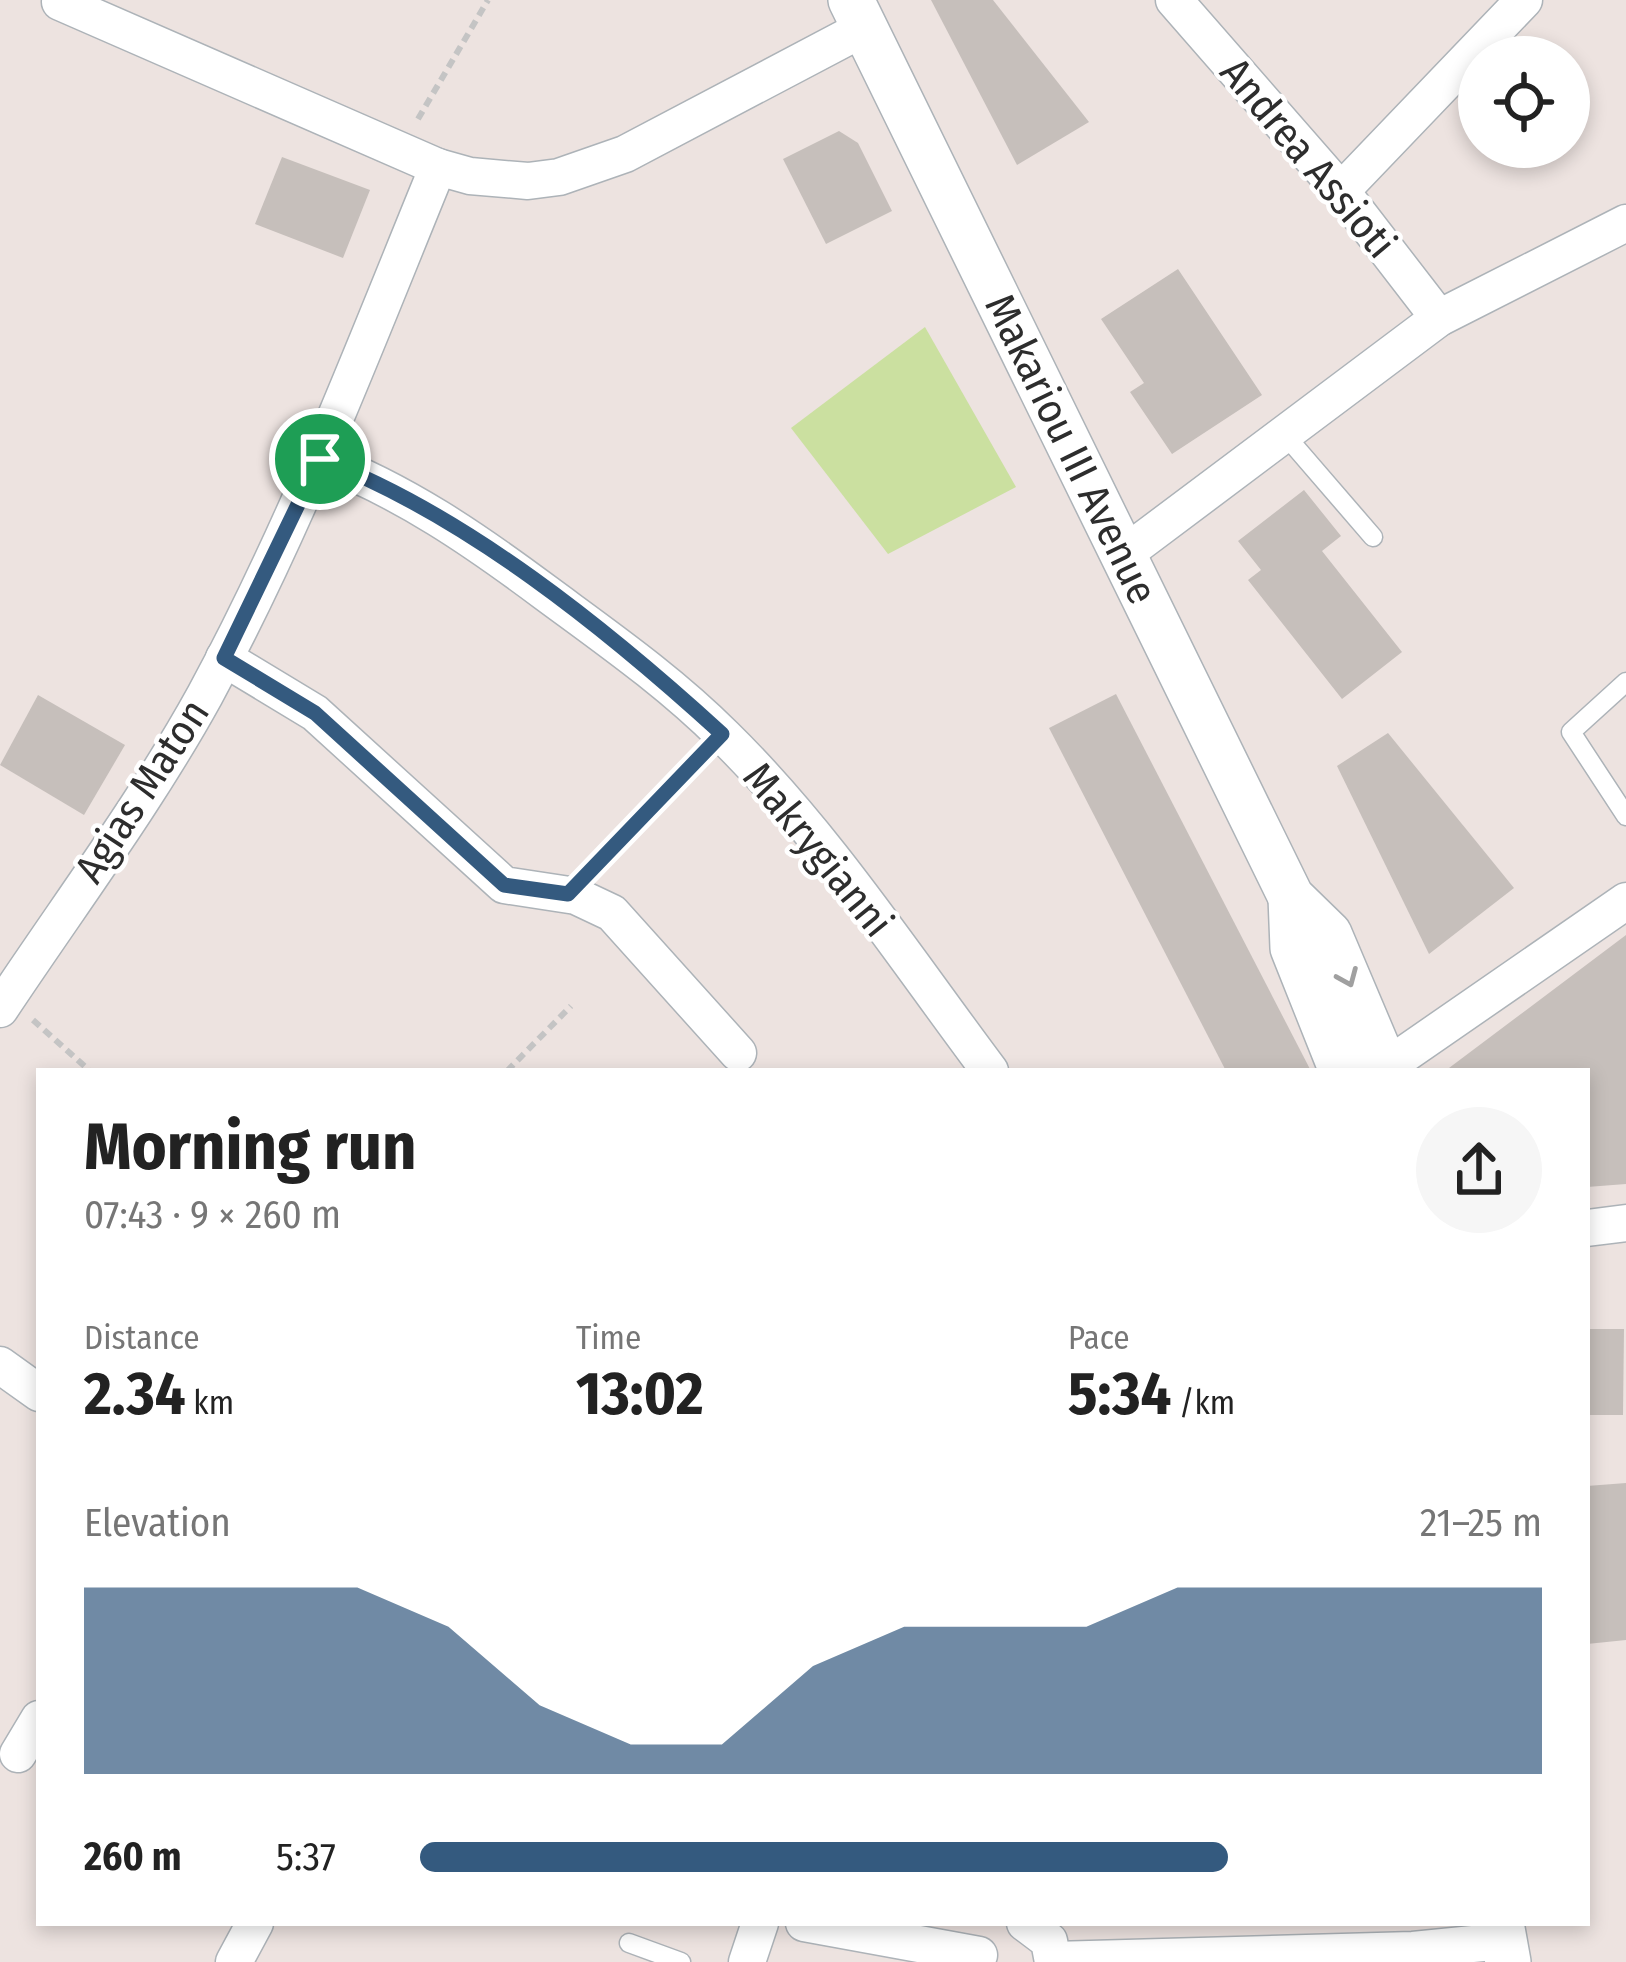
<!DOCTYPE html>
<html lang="en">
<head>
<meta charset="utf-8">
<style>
  :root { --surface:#fff; --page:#f6f6f6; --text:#222; --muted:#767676; --accent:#345a7f }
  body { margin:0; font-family:"Fira Sans Condensed",sans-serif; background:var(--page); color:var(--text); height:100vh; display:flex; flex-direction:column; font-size:45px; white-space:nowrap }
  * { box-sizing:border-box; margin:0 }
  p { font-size:39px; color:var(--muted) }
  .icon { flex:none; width:66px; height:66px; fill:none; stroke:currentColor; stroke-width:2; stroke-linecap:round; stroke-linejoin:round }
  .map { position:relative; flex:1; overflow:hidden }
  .details { position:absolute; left:36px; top:1068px; width:1554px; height:858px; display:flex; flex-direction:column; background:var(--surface); border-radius:0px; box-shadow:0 6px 18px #0003 }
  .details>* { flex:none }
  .tools { position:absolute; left:1458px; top:36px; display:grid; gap:24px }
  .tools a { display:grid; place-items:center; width:132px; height:132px; border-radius:50%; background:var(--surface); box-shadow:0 6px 18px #0003; font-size:60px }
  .pin { position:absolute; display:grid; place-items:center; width:102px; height:102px; color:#fff; margin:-51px; border:6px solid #fff; border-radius:50%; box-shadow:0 3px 12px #0007 }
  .round { display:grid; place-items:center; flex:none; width:126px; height:126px; border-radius:63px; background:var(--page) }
  .overview { display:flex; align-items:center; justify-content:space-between; height:204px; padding:0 48px }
  h1 { font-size:66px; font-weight:700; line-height:90px }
  .stats { display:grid; grid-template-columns:repeat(3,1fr); gap:18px; height:204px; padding:12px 48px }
  .stats div { display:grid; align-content:center }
  .stats b { font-size:60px; font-weight:700 }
  .stats small { font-size:33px; font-weight:400 }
  .stats p { font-size:33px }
  .chart { height:336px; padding:24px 48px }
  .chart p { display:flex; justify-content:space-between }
  .chart svg { width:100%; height:216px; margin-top:12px; fill:var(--accent); opacity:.7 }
  ul { padding:0 48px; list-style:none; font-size:39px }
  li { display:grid; grid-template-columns:192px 144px 1fr; align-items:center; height:90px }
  li i { height:30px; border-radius:15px; background:var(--accent) }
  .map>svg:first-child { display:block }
  .green { fill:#cbe0a0 }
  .building { fill:#c6bfbb }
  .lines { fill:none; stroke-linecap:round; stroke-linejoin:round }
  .service-casing { stroke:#adb3b8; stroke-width:21 }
  .minor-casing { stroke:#adb3b8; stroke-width:39 }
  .tertiary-casing { stroke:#adb3b8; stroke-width:48 }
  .path { stroke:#c4c4c4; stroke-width:6; stroke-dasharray:9 6; stroke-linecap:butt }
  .service { stroke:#fff; stroke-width:18 }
  .minor { stroke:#fff; stroke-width:36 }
  .tertiary { stroke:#fff; stroke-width:45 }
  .oneway { stroke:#a0a0a0 }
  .route-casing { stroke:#fff; stroke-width:24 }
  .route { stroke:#345a7f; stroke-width:15 }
  .labels { text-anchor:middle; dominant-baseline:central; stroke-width:9; stroke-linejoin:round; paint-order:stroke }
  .street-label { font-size:42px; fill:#2d2d2d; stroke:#fff }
</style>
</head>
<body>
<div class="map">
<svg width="1626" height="1962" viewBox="0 0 1626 1962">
  <rect width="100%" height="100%" fill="#ede3e0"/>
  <!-- green -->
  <polygon class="green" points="925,327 1016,487 888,554 791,428"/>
  <!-- building -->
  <g class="building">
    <polygon points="931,0 993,0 1089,122 1017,165"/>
    <polygon points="839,131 858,143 892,211 826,244 783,159"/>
    <polygon points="282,157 370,190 343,258 255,224"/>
    <polygon points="1178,269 1262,395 1172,454 1130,392 1144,383 1101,319"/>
    <polygon points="1304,490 1341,536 1322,551 1402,652 1342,699 1248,580 1261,570 1238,541"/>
    <polygon points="1116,694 1311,1071 1226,1071 1049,728"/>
    <polygon points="38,695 125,745 84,815 0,765"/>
    <polygon points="1388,733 1514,888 1429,954 1337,766"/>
    <polygon points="1626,935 1626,1184 1587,1187 1587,1071 1445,1071"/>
    <polygon points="1587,1329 1624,1329 1623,1415 1587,1415"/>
    <polygon points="1626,1483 1626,1640 1587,1644 1587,1486"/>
  </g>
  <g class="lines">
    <defs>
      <g id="service">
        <polyline points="1285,435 1373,537"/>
        <polyline points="1626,682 1571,732 1626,816"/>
        <polyline points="629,1943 681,1962"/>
      </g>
      <g id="minor">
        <polyline points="1174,0 1341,191 1439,318"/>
        <polyline points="60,2 438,167 470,176 528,181 559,177 625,154 866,27"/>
        <polyline points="1341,191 1524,0"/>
        <path d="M320 459C404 491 475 540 546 593 607 638 670 682 724 736 825 835 905 958 990 1071"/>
        <polyline points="1123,555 1439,318 1626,223"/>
        <polyline points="224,658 315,713 504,885 576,896 612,913 738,1053"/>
        <path d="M0 1009C69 905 145 804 205 695 297 525 365 345 438 167"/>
        <polyline points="1386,1067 1626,901"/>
        <polyline points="1587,1228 1626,1223"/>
        <polyline points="0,1365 39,1393"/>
        <polyline points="18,1754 39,1719"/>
        <polyline points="804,1923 979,1955"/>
        <polyline points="1025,1923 1049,1941 1053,1962"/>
        <polyline points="1053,1960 1413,1950 1503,1941"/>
        <polyline points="234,1962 255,1923"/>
        <polyline points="747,1962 760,1923"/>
      </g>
      <g id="tertiary">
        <polyline points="851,0 1291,897 1329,934 1387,1071"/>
        <polyline points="1291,897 1293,948 1342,1071"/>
        <polyline points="1501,1923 1508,1962"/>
      </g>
    </defs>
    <!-- service casing -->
    <use href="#service" class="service-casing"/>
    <!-- minor casing -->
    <use href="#minor" class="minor-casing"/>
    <!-- tertiary casing -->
    <use href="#tertiary" class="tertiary-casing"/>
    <!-- path -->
    <g class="path">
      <polyline points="418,119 488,0"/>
      <polyline points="596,865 699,758"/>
      <polyline points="33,1020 90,1071"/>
      <polyline points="507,1071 571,1006"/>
    </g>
    <!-- service -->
    <use href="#service" class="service"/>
    <!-- minor -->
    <use href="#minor" class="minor"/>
    <!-- tertiary -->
    <use href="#tertiary" class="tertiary"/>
  </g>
  <!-- one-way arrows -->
  <defs><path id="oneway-chevron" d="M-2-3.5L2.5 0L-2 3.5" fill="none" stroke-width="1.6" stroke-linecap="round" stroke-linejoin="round" transform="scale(3)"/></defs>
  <use class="oneway" href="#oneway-chevron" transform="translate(1348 978) rotate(67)"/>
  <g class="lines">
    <defs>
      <path id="route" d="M320 459C465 514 608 630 722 734L568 894 504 885 315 713 224 658Z"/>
    </defs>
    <!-- route casing -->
    <use href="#route" class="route-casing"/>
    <!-- route -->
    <use href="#route" class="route"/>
  </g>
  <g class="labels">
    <!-- street labels -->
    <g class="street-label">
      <text transform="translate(1308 158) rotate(50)">Andrea Assioti</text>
      <text transform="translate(1071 449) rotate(64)">Makariou III Avenue</text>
      <text transform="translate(142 791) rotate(-57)">Agias Maton</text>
      <text transform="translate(818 850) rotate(51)">Makrygianni</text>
    </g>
  </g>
</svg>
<div class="tools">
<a><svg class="icon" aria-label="locate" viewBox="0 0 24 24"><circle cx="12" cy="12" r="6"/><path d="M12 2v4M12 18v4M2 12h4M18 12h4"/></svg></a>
</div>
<div class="pin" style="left:320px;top:459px;background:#1e9e55"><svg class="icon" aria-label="arrive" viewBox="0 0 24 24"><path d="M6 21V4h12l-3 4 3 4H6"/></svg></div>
<section class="details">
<div class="overview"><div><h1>Morning run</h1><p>07:43 · 9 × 260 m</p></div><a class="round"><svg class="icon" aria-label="share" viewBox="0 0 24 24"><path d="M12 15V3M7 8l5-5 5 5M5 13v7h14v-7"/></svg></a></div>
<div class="stats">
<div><p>Distance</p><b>2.34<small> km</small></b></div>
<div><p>Time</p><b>13:02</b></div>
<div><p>Pace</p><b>5:34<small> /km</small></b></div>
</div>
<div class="chart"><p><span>Elevation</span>21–25 m</p>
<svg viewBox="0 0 160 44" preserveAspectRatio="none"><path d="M0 44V6L10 6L20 6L30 6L40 14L50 30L60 38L70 38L80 22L90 14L100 14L110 14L120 6L130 6L140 6L150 6L160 6V44z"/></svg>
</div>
<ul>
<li><b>260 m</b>5:37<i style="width:72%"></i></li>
</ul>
</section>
</div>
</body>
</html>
